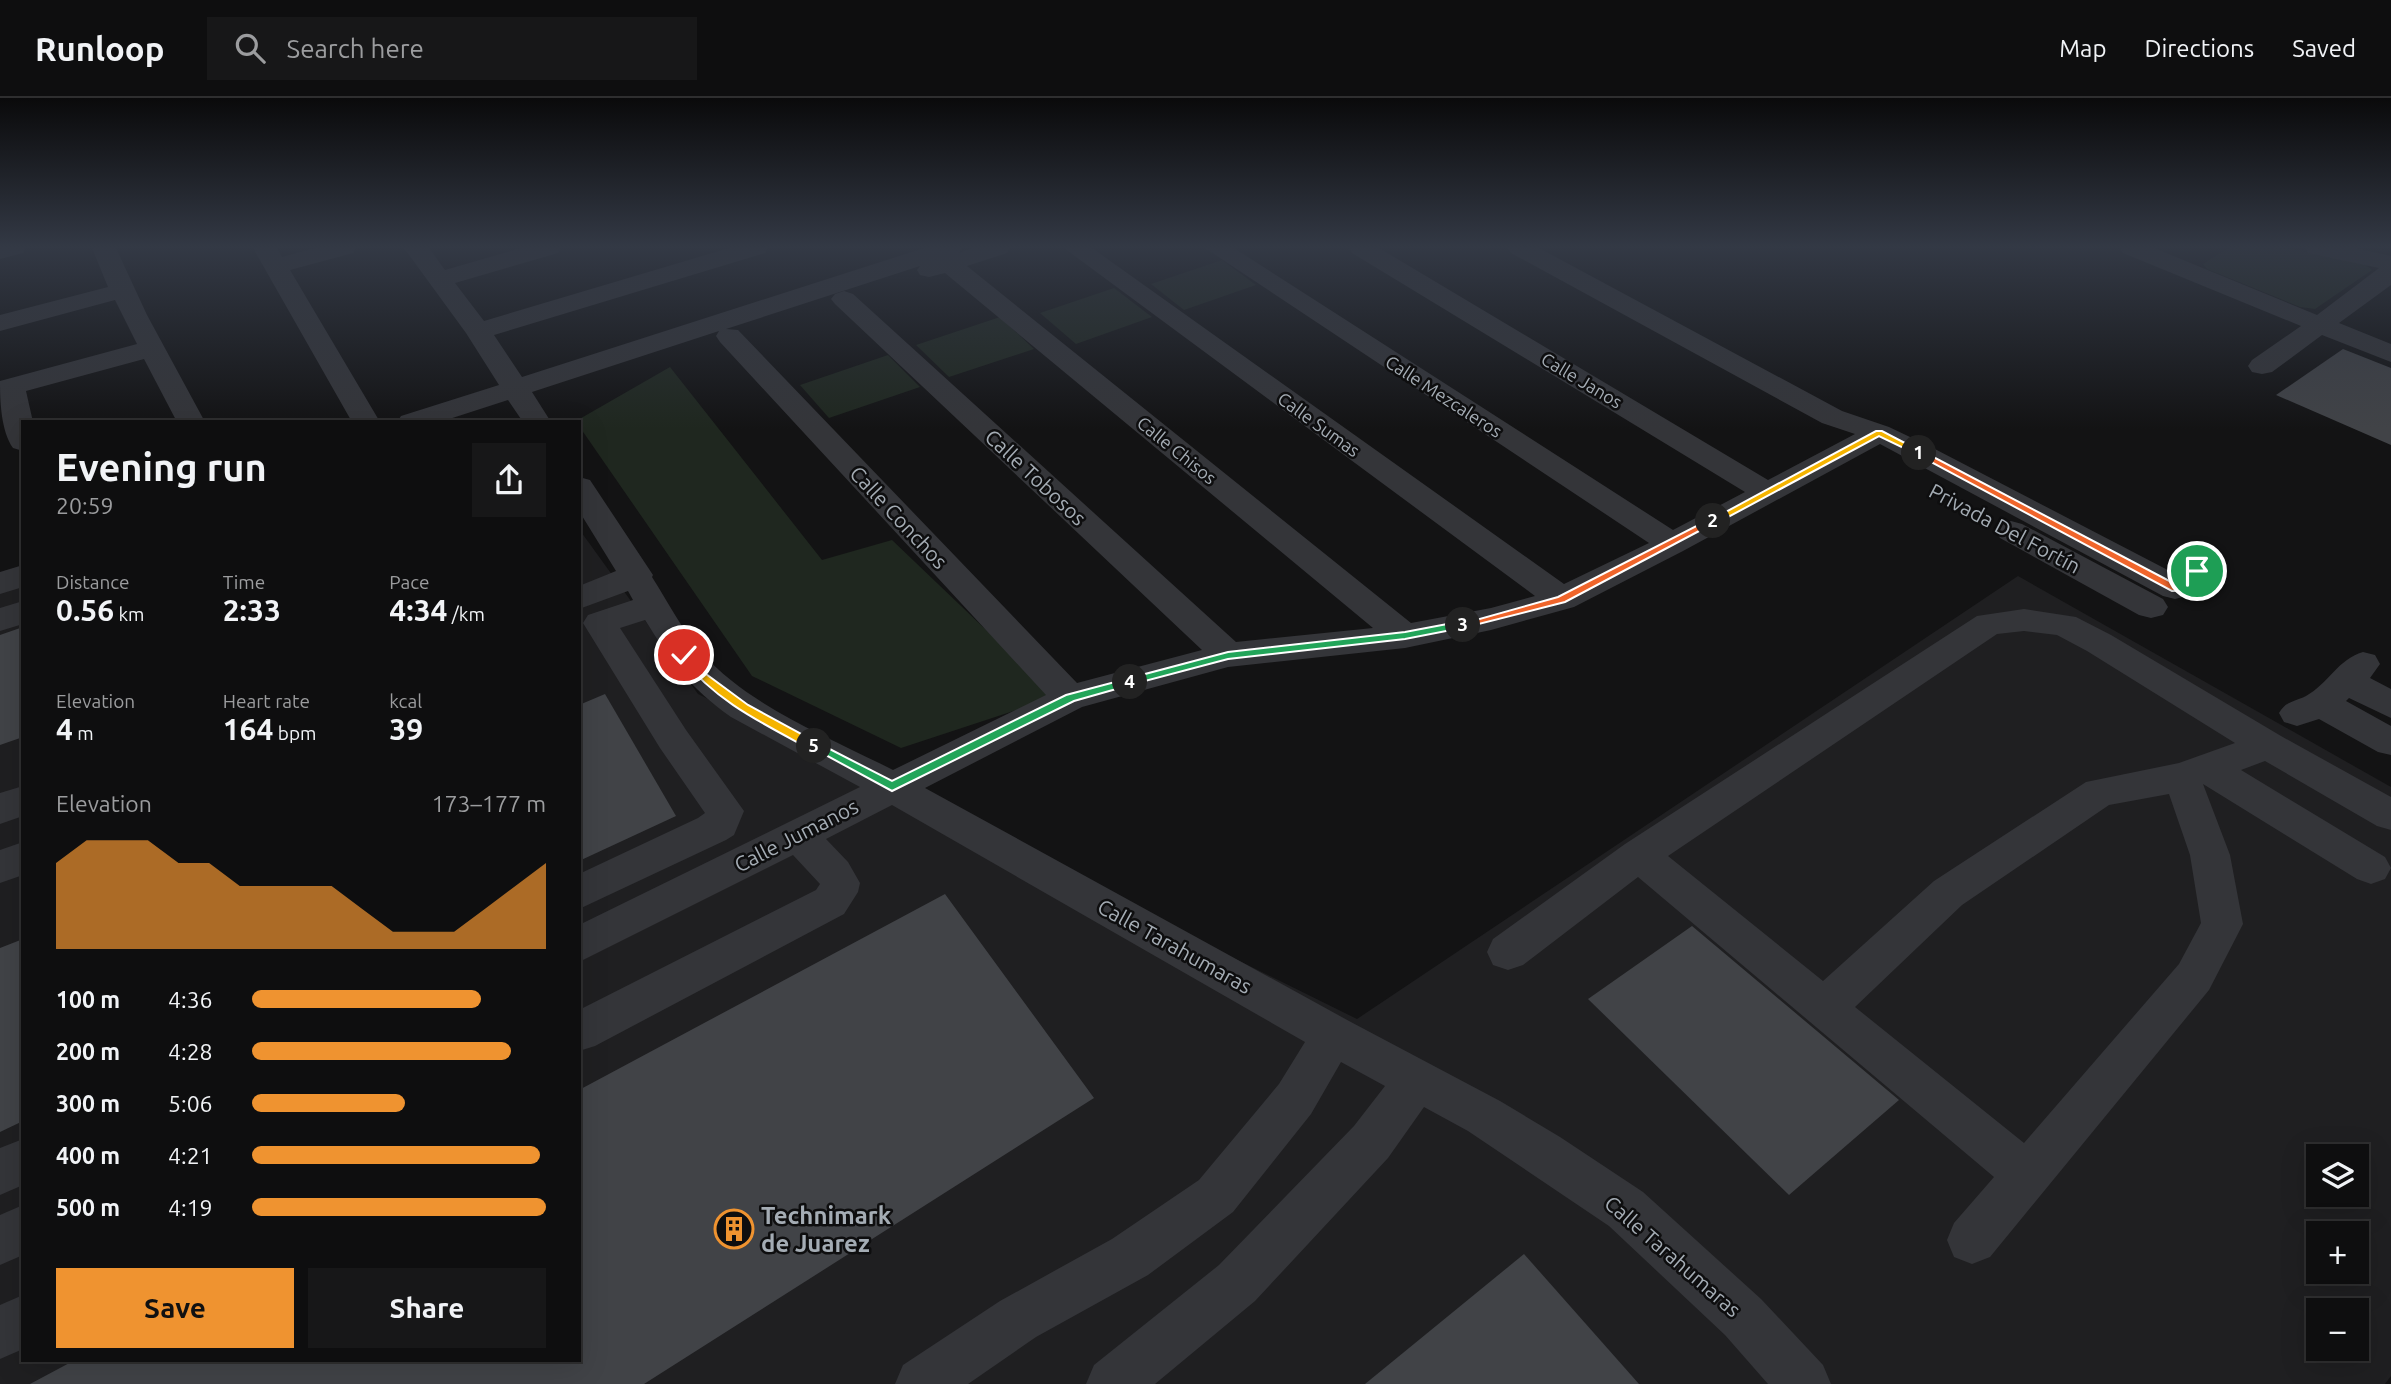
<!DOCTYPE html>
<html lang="en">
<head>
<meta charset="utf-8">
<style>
  :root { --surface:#0e0e0f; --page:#171718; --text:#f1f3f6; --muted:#9b9c9e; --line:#2e2e2f; --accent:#ef9330 }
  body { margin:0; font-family:Ubuntu,sans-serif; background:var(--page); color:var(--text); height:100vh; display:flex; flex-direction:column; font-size:26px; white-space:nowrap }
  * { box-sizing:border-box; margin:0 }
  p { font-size:23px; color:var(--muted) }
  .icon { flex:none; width:38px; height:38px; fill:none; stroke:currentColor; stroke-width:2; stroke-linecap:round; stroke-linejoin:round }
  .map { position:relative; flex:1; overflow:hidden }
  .side { position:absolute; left:21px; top:322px; width:560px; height:942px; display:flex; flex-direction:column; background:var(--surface); border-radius:0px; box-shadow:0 7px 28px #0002,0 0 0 2px var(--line) }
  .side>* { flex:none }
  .controls { position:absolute; left:2306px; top:1046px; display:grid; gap:14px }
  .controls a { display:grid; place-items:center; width:63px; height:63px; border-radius:0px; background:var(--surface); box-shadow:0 7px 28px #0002,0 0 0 2px var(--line); font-size:35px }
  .pin { position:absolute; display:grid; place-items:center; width:60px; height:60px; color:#fff; margin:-30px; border:4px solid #fff; border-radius:50%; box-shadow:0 2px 7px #0007 }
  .km { position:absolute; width:35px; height:35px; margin:-18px; border-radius:50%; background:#222; color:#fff; font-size:19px; line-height:35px; text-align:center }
  .round { display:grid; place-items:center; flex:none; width:74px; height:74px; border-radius:0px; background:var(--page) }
  .summary { display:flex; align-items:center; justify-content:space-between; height:119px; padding:0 35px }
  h1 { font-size:38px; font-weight:700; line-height:52px }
  .figures { display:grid; grid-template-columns:repeat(3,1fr); gap:10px; height:119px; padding:7px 35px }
  .figures div { display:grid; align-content:center }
  .figures b { font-size:30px; font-weight:700 }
  .figures small { font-size:19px; font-weight:400 }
  .figures p { font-size:19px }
  .chart { height:196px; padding:14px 35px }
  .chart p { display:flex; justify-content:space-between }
  .chart svg { width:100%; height:126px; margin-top:7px; fill:var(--accent); opacity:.7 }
  .primary-button { display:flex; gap:14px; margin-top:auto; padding:14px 35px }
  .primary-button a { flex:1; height:80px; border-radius:0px; background:var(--accent); color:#111; font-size:28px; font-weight:700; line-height:80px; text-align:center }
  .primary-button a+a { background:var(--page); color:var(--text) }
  ul { padding:0 35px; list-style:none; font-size:23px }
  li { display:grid; grid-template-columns:112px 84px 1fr; align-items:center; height:52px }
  li i { height:18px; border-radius:9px; background:var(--accent) }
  header { display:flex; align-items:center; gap:42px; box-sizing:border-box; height:98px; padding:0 35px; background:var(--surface); border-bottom:2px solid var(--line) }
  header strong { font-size:33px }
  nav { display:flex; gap:38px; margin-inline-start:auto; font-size:24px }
  .search { width:490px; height:63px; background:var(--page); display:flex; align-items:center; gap:18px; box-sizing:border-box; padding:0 24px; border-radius:0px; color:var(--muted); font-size:26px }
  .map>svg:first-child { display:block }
  .built { fill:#1f1f21; fill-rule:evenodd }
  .green { fill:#1f271f }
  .building { fill:#414347 }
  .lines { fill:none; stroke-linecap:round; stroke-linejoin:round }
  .minor { fill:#343539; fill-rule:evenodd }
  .split-1 { fill:#f0652b; stroke:#fff; stroke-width:2 }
  .split-2 { fill:#f5b400; stroke:#fff; stroke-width:2 }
  .split-3 { fill:#f0652b; stroke:#fff; stroke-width:2 }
  .split-4 { fill:#22a559; stroke:#fff; stroke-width:2 }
  .split-5 { fill:#22a559; stroke:#fff; stroke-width:2 }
  .split-6 { fill:#f5b400; stroke:#fff; stroke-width:2 }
  .labels { text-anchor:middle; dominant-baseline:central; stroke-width:5; stroke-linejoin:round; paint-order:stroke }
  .far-street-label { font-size:18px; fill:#a4acb4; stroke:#0e0e0f }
  .street-label { font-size:21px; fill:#a4acb4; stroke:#0e0e0f }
  .near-poi-label { font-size:24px; font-weight:bold; fill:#a4acb4; stroke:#0e0e0f; text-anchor:start }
</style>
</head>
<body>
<header>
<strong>Runloop</strong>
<div class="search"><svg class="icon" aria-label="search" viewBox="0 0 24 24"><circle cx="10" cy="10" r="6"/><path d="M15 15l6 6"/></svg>Search here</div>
<nav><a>Map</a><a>Directions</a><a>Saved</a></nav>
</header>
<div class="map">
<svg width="2391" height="1286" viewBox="0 0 2391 1286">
  <rect width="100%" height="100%" fill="#131314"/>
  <!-- built -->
  <path class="built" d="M579 431 698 596 1357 921 2018 478 2391 689V1278L2385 1286H0V477L23 469V1262H579ZM2319 1059H2357V1097H2319ZM2319 1136H2357V1174H2319ZM2319 1213H2357V1251H2319Z"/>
  <!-- green -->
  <g class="green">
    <polygon points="2228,150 2286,150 2363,165 2372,172 2315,211 2300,209 2207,171 2203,166"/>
    <polygon points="1222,162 1256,187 1184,212 1151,186"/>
    <polygon points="1114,190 1152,219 1076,246 1040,215"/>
    <polygon points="1000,219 1034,251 949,279 916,247"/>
    <polygon points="888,257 920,289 829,320 800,287"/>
    <polygon points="670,269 822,462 892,442 1056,599 901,650 752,578 579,328 579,324 576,323"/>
  </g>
  <!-- building -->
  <g class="building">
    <polygon points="2343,251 2391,270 2391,347 2276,297"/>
    <polygon points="23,529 23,639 0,647 0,537"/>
    <polygon points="605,596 676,718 579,763 579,607"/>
    <polygon points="945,796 1094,1000 644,1286 30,1286 75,1262 579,1262 579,992"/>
    <polygon points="1692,828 1899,1002 1789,1097 1588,901"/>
    <polygon points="23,841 23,1023 0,1034 0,850"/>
    <polygon points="1524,1156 1639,1286 1365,1286"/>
  </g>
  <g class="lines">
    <!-- minor -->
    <g class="minor">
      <polygon points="0,150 26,150 23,155 0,161"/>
      <path d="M92 150H116L147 217 205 324H177L144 261 26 293 33 324H23V353L13 350C1 333 0 303 0 283L137 246 115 202 0 233V217L108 189Z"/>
      <polygon points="253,150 277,150 282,159 315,150 356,150 353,155 290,172 380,324 352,324"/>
      <path d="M404 150H429L445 172 521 150H561L558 155 455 185 484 223 729 150H768L765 155 494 237 522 279 924 150H962L959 155 972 150H1010L1007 155 967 168 1411 525 1491 510 1535 498 1064 150H1092L1564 486 1649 445 1205 150H1234L1673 432 1745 394 1352 155 1349 150H1379L1768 382 1855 336 1822 325 1511 155 1508 150H1539L1842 313 1889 329 1931 349 2187 482 2191 490 2187 498 2175 501 2163 498 1880 346 1683 453 1574 509 1491 532 1405 550 1228 569 1082 609 925 690 1349 923 1500 1003 1560 1039 1643 1094 1761 1201 1823 1267 1831 1286H1768L1725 1237 1609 1128 1468 1033 1424 1009 1388 1060 1255 1203 1155 1286H1086L1094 1267 1219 1167 1354 1028 1385 988 1341 964 1311 1016 1233 1114 1148 1177 1036 1239 968 1286H895L903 1267 1000 1203 1112 1141 1199 1082 1279 986 1305 944 892 707 826 741 848 764 860 785 858 794 844 816 595 948 579 953V912L816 792 820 786 793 757 579 864V827L860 689 731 619C689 589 672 565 645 522L620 530 686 632 744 713 734 737 726 742 579 811V776L698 720 705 715 660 650 583 525 588 517 633 502 628 493 579 511V488L616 473 579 413V379L590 382 653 477 652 479C668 504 682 532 702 555 750 609 829 639 893 672L1046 597 720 244 716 238 719 233 532 294 551 324H523L508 302 440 324H397L401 318 499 287 466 235ZM920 168 917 172 920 177 929 179 945 175 1373 530 1236 544 853 196 844 193 835 196 831 201 835 206 1202 552 1077 585 738 232 726 231Z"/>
      <polygon points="2120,150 2154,150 2317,217 2379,170 2308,155 2305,150 2355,150 2391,158 2391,187 2339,225 2391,246 2391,264 2322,237 2272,274 2262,276 2252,274 2248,268 2252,262 2301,228 2123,155"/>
      <polygon points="2011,423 2022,426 2163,501 2168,509 2163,517 2151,520 2139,517 2000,440 1995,433 2000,426"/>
      <polygon points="23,467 23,489 0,496 0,474"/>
      <polygon points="23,503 23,526 0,533 0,510"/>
      <path d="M2024 511 2076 519 2111 537 2281 638 2391 699V732L2377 728 2265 663 2241 672 2385 759 2391 770 2385 781 2371 786 2357 781 2203 686 2230 757 2243 826 2209 892 1990 1159 1972 1166 1954 1159 1947 1142 1954 1125 1994 1079 1638 779 1523 867 1508 872 1493 867 1487 854 1493 841 1625 746 1977 518ZM2024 533 2057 537 2087 553 2235 645 2179 665 2086 684 1934 783 1823 883 1668 758 1997 536ZM2169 696 2190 757 2201 825 2179 866 2024 1045 1855 909 1962 807 2109 707Z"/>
      <path d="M2363 554 2375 557 2380 566 2370 580 2391 591V620L2349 600 2346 603 2391 628V657L2378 654 2319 621 2297 628 2284 624 2279 615C2286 603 2294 604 2306 598 2328 586 2338 561 2363 554Z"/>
      <polygon points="23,688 23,718 0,726 0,695"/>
      <polygon points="23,744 23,777 0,785 0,752"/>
      <polygon points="23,1041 23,1087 0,1097 0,1050"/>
      <polygon points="23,1107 23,1157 0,1167 0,1117"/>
      <polygon points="23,1197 23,1251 0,1261 0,1207"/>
    </g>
  </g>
  <!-- sky -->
  <linearGradient id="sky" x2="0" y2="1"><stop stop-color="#0a0a0b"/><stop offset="0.45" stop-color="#333945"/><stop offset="1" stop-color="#333945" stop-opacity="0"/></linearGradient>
  <rect width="2391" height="331" fill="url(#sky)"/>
  <!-- split-1 -->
  <polygon class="split-1" points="1916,353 1922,353 2175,486 2193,471 2202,473 2179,493 2172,493 1916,356"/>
  <!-- split-2 -->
  <polygon class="split-2" points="1876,333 1882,333 1924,355 1916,356 1879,338 1717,425 1709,423"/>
  <!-- split-3 -->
  <polygon class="split-3" points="1710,421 1718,423 1565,504 1463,530 1458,527 1558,499"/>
  <!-- split-4 -->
  <polygon class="split-4" points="1463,523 1467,524 1467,529 1405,541 1228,561 1130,587 1125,584 1130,580 1228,554 1405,534"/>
  <!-- split-5 -->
  <polygon class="split-5" points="1130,580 1134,581 1134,586 1074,603 892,693 809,648 814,643 818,645 892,683 1066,597"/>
  <!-- split-6 -->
  <path class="split-6" d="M684 553 706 576 748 607 818 645V651H810C762 625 715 603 681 559L679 557Z"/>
  <!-- icons -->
  <defs>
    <symbol id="building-ring" viewBox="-11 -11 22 22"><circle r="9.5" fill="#0e0e0f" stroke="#ef9330" stroke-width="1.5"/><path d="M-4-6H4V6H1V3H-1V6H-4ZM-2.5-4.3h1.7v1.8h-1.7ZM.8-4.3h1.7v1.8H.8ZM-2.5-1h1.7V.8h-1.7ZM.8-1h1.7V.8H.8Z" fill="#ef9330"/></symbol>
  </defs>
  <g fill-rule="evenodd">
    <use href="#building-ring" x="712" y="1109" width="44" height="44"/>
  </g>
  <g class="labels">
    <!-- far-street labels -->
    <g class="far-street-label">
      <text transform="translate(1582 282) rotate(31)">Calle Janos</text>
      <text transform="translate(1444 298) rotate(33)">Calle Mezcaleros</text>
      <text transform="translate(1319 326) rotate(36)">Calle Sumas</text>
      <text transform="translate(1177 352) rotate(39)">Calle Chisos</text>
    </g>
    <!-- street labels -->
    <g class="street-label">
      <text transform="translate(1036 379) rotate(43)">Calle Tobosos</text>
      <text transform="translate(899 419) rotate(47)">Calle Conchos</text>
      <text transform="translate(2005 430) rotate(28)">Privada Del Fortín</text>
      <text transform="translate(796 737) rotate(-27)">Calle Jumanos</text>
      <text transform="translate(1175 848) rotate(29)">Calle Tarahumaras</text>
      <text transform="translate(1673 1158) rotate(41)">Calle Tarahumaras</text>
    </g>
    <!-- near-poi labels -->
    <g class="near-poi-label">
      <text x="761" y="1117">Technimark<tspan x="761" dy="28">de Juarez</tspan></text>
    </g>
  </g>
</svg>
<div class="controls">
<a><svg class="icon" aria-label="layers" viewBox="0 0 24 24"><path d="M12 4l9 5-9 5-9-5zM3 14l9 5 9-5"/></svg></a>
<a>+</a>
<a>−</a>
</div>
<div class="pin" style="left:2197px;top:473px;background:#1e9e55"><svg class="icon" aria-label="arrive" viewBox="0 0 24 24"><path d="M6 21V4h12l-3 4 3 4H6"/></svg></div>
<div class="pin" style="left:684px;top:557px;background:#d93025"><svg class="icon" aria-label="check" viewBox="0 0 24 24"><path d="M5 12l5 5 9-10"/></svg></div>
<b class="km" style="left:1919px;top:355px">1</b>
<b class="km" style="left:1713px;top:423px">2</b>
<b class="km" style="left:1463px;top:527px">3</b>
<b class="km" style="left:1130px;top:584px">4</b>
<b class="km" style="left:814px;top:648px">5</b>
<section class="side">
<div class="summary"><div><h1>Evening run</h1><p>20:59</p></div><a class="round"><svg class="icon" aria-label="share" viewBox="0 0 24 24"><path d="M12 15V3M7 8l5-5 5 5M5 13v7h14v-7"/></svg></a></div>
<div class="figures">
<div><p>Distance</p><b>0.56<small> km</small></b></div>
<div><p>Time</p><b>2:33</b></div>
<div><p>Pace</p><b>4:34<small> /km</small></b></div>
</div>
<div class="figures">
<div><p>Elevation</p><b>4<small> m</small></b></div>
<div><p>Heart rate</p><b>164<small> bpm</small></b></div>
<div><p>kcal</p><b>39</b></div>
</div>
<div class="chart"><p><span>Elevation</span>173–177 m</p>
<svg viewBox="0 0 160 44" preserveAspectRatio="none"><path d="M0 44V14L10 6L20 6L30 6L40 14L50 14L60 22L70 22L80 22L90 22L100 30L110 38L120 38L130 38L140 30L150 22L160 14V44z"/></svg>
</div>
<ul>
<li><b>100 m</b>4:36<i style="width:78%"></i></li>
<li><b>200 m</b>4:28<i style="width:88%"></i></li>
<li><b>300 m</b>5:06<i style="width:52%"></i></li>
<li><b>400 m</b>4:21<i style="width:98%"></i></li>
<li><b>500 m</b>4:19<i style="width:100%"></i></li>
</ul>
<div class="primary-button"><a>Save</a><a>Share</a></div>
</section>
</div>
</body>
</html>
